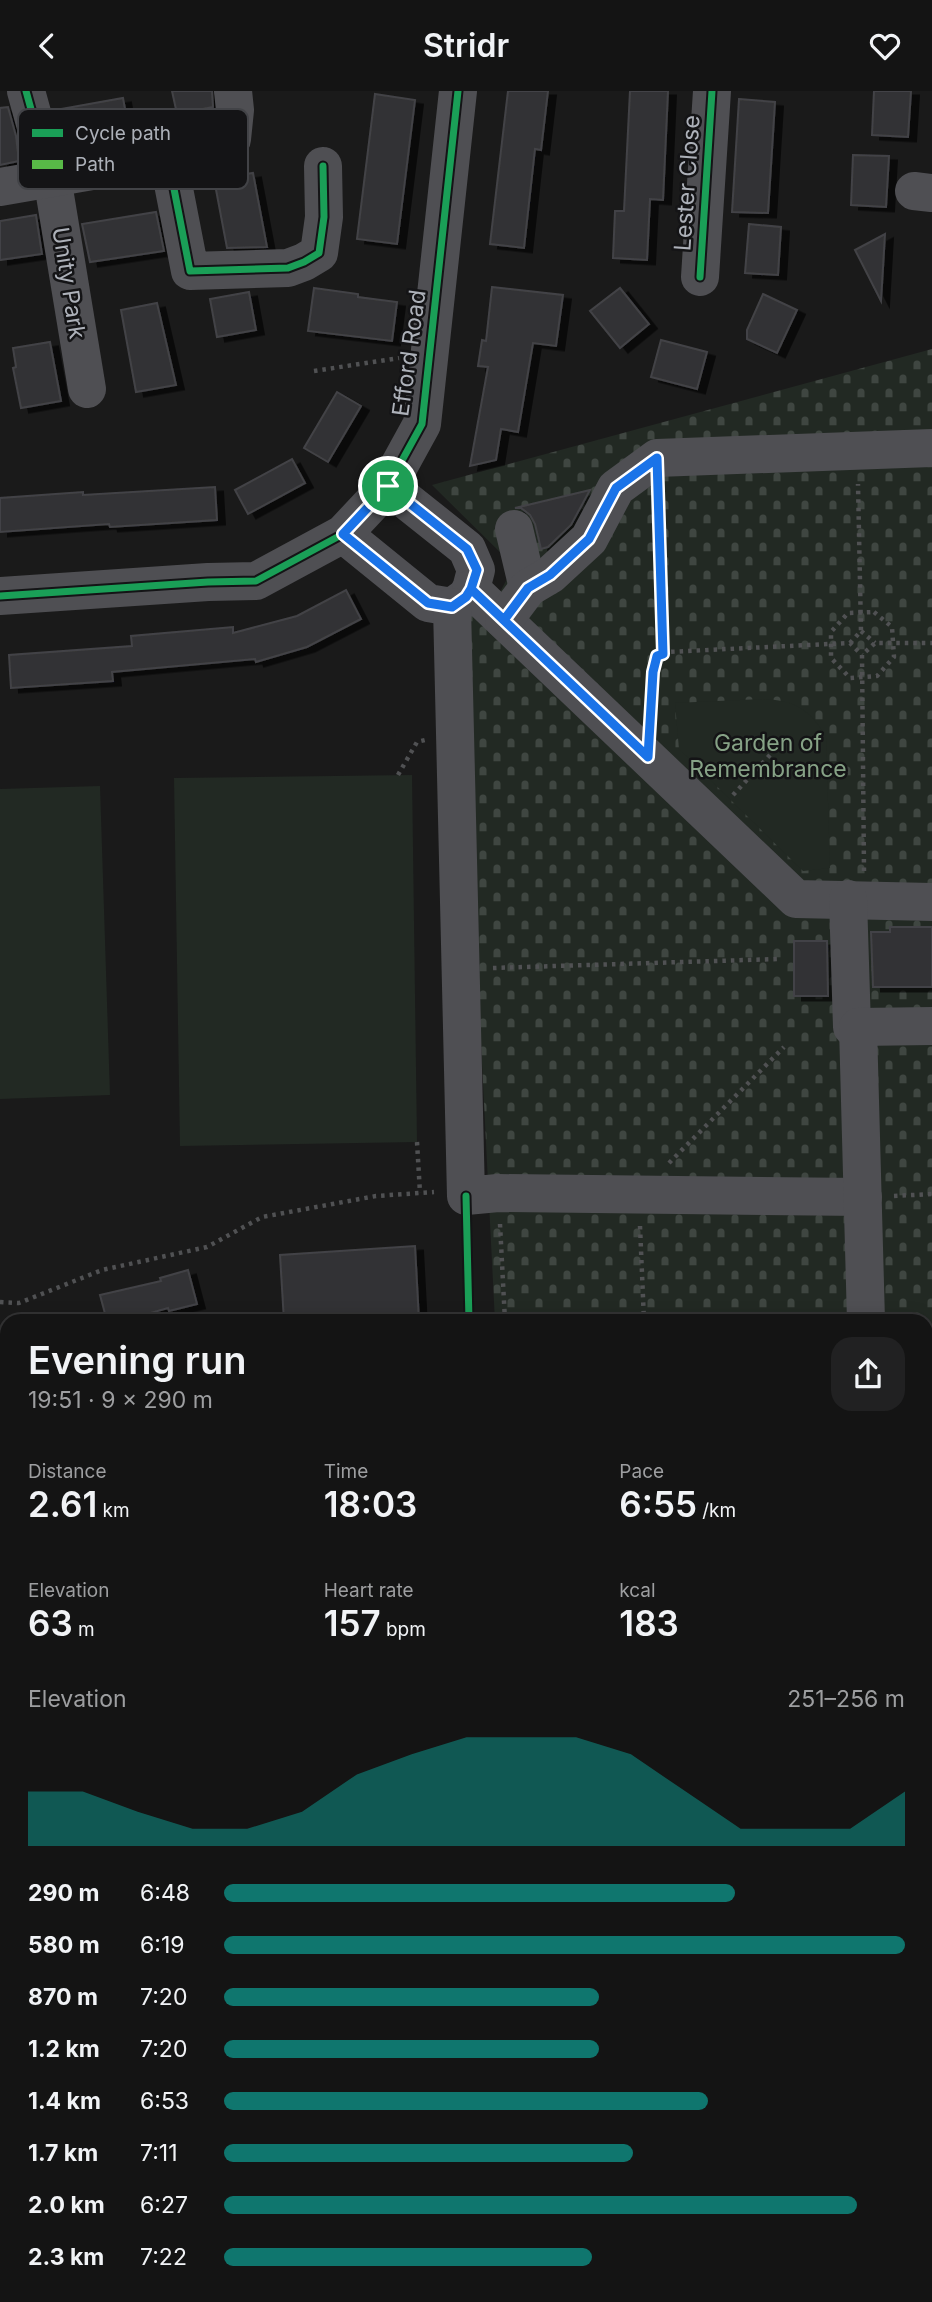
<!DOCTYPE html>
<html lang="en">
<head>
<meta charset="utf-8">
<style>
  :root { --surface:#141414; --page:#212122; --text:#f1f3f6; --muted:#9d9ea0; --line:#333334; --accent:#0f766e }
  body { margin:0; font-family:Inter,sans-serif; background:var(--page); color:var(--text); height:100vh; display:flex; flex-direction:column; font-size:26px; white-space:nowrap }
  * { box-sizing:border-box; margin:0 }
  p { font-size:23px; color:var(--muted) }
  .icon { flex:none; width:38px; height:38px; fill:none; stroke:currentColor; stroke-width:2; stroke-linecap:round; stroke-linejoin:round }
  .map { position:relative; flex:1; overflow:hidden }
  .drawer { position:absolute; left:0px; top:1223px; width:933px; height:989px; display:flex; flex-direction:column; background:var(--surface); border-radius:21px 21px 0 0; box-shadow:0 4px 18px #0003,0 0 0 2px var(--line) }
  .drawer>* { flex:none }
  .pin { position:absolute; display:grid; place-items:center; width:60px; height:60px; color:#fff; margin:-30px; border:4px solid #fff; border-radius:50%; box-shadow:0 2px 7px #0007 }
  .round { display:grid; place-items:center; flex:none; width:74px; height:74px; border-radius:21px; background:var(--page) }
  .overview { display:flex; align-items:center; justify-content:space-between; height:119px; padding:0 28px }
  h1 { font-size:38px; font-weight:600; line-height:52px }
  .metrics { display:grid; grid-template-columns:repeat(3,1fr); gap:10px; height:119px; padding:7px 28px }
  .metrics div { display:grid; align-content:center }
  .metrics b { font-size:35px; font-weight:600 }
  .metrics small { font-size:19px; font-weight:400 }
  .metrics p { font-size:19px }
  .chart { height:196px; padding:14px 28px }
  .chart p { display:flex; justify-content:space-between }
  .chart svg { width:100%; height:126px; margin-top:7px; fill:var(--accent); opacity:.7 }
  ul { padding:0 28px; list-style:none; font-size:23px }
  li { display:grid; grid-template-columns:112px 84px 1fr; align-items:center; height:52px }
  li i { height:18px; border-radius:9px; background:var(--accent) }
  header { display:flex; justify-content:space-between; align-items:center; height:91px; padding:0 28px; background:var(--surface); font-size:32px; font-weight:600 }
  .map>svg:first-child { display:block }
  .cemetery { fill:url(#cemetery-stones) }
  .green { fill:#222923 }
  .building { fill:#333334; stroke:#434346; stroke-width:2; filter:url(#shadow) }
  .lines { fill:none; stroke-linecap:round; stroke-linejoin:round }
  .path { stroke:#505153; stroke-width:4.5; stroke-dasharray:3.5 5; stroke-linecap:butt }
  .minor { stroke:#4f4f53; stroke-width:38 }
  .quiet { stroke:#58b947; stroke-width:5; stroke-dasharray:10 5; stroke-linecap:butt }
  .cycleway-casing { stroke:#141416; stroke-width:11 }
  .cycleway { stroke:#1a9f57; stroke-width:7 }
  .route-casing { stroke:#fff; stroke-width:14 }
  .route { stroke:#1a73e8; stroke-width:9 }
  .labels { text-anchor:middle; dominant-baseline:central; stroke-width:5; stroke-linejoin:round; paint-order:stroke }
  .street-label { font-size:23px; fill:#adb1b9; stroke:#141416 }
  .park-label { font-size:23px; fill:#86a286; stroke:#141416 }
  .key { fill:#141416; stroke:#424347; stroke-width:2 }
  .key-label { font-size:19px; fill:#adb1b9 }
</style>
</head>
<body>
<header><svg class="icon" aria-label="back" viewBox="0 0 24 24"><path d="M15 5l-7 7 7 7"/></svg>Stridr<svg class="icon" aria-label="heart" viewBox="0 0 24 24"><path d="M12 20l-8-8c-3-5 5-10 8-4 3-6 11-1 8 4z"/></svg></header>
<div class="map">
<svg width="932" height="2211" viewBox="0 0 932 2211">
  <defs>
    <pattern id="cemetery-stones" width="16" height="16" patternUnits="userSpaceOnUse" patternTransform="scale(1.75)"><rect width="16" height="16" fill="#222923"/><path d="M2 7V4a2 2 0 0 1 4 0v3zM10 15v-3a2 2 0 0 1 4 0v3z" fill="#3f4641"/></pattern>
    <filter id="shadow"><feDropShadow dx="8" dy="4.5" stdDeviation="0" flood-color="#0009"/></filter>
  </defs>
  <rect width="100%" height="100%" fill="#1a1a1a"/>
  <!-- cemetery -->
  <polygon class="cemetery" points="932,258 932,2211 560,2211 559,2205 926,2205 926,1230 495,1230 461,555 457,523 492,516 514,475 432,394"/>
  <!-- green -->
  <g class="green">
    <path d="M762 608C794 609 810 618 826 646L830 777 803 780 679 658 675 612Z"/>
    <polygon points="412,684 417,1051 180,1055 174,687"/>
    <polygon points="100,695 110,1004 0,1008 0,698"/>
    <polygon points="292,2205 532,2205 532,2211 240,2211 240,2208"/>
  </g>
  <!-- building -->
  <g class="building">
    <polygon points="172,0 212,0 213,16 177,23"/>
    <polygon points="508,0 548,0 541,59 535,58 524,157 490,153"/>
    <polygon points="630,0 668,0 663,109 650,108 647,169 613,167 615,120 624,120"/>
    <polygon points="874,0 911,0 908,46 872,44"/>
    <polygon points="375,3 415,9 397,153 357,148"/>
    <polygon points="123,7 130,45 68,56 61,18"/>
    <polygon points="739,8 775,11 768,122 732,121"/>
    <polygon points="8,16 16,45 19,70 0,74 0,17"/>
    <polygon points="853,64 889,65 886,116 851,114"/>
    <polygon points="253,82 267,156 227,157 214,88"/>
    <polygon points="156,121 164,160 90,171 82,133"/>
    <polygon points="36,124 42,163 0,169 0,130"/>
    <polygon points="749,133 781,136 778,184 745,182"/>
    <polygon points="885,143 881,210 855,159"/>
    <polygon points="492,196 563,204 556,255 533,252 518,341 501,338 496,369 470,375 488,276 478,275 482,249 486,250"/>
    <polygon points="314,197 358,203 358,206 397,211 392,250 308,240"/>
    <polygon points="620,197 649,233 620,257 590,220"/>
    <polygon points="249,201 256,239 217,246 210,208"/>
    <polygon points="763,203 797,219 777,262 747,248 747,239"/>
    <polygon points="157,212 176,294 136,301 121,219"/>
    <polygon points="661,249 707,261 697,298 651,286"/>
    <polygon points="50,251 61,310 21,317 13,277 16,276 13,257"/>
    <polygon points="337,301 361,315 328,371 304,357"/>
    <polygon points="292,368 305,392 248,423 235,399"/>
    <polygon points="215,396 217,429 110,436 109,433 0,441 0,407 83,401 83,404"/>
    <polygon points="590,399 571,434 548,456 541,458 535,433 530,424 521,417 515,417"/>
    <polygon points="346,499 361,528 307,556 256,571 255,568 112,581 113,590 11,597 9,564 132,555 131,545 233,536 233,542 297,525"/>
    <polygon points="890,836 932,836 932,896 873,896 871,841 890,841"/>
    <polygon points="794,850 827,850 828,905 794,905"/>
    <polygon points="415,1155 419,1230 284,1230 280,1164"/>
    <polygon points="188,1179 197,1213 169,1220 168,1217 123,1230 107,1230 100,1204 161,1190 160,1187"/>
  </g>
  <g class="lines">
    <!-- path -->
    <g class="path">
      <polyline points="314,280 399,267"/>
      <polyline points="658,406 663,563"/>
      <polygon points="874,521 892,536 894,566 877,585 850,587 831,567 831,541 848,522"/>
      <polyline points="861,540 875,552"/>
      <polyline points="850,552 861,540 858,393"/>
      <polyline points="650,626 653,581 657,565 667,561 850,552 862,564"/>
      <polyline points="398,684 417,651 425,649"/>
      <polyline points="733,704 770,664"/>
      <polyline points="864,780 862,564 875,552 932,552"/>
      <polyline points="493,877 778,868"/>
      <polyline points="417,1051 420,1102"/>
      <polyline points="669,1072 784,956"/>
      <polyline points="894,1105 932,1103"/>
      <polyline points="500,1133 505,1230"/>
      <polyline points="640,1135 644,1230"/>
      <polyline points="0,1211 19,1212 102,1179 207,1156 262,1126 376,1105 434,1101"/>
      <polyline points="164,1230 179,1225"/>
      <polyline points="926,1289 932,1289"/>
      <polyline points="0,1527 7,1527"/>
      <polyline points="926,1666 932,1666"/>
      <polyline points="0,1669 7,1668"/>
      <polyline points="0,2063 7,2062"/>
      <polyline points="926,2086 932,2086"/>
      <polyline points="731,2205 732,2211"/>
      <polyline points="659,2211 663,2205"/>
    </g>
    <!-- minor -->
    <g class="minor">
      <polyline points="26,0 37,40 44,88"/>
      <polyline points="168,67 190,180 288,177 304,171 319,162 324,126 323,75"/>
      <polyline points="52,86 87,298"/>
      <polyline points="0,96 213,59 232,48 235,19 233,0"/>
      <polyline points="914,100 932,102"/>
      <polyline points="700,186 712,0"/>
      <polyline points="514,438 528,497"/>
      <polyline points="343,443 428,512 452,516 466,506 471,498 476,479 467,458 388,395"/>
      <polyline points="471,498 796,808 932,811"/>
      <polyline points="0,505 208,491 256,490 343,443 388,395 422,333 458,0"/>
      <polyline points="452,516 466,1105 498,1102 863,1106"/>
      <polyline points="504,529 528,497 550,484 589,448 616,397 657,367 932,357"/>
      <polyline points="848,808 852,936 858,936"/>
      <polyline points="866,1230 858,936 932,935"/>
      <polyline points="926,1481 932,1481"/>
      <polyline points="0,1572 7,1573"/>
      <polyline points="0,2104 7,2104"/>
      <polyline points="23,2205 24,2211"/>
      <polyline points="149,2205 149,2211"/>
    </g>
    <!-- quiet -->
    <polyline class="quiet" points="901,2205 901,2211"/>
    <defs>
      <g id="cycleway">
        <polyline points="26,0 37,40 44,88"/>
        <polyline points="168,67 190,180 288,177 304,171 319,162 324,126 323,75"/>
        <polyline points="700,186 712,0"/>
        <polyline points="0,505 208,491 256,490 343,443 388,395 422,333 458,0"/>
        <polyline points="466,1105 469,1230"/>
      </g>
    </defs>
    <!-- cycleway casing -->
    <use href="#cycleway" class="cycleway-casing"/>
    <!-- cycleway -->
    <use href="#cycleway" class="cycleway"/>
  </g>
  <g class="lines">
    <defs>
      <polyline id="route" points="388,395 467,458 477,479 471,498 648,666 653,581 657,565 663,563 657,367 616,397 589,448 550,484 528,497 504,529 471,498 466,506 452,516 428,512 343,443 388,395"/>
    </defs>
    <!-- route casing -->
    <use href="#route" class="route-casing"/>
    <!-- route -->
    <use href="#route" class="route"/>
  </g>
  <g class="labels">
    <!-- street labels -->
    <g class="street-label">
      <text transform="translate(687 92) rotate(-86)">Lester Close</text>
      <text transform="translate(69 192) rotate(81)">Unity Park</text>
      <text transform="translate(409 262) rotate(-82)">Efford Road</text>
    </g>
    <!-- park labels -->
    <g class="park-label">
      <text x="768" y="652">Garden of<tspan x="768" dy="26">Remembrance</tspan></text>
    </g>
  </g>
  <!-- legend -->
  <rect x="18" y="18" width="230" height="80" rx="10" class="key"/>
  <rect x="32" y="38" width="31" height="8" fill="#1a9f57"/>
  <rect x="32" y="69" width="31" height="9" fill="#58b947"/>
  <g class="key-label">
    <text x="75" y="49">Cycle path</text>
    <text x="75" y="80">Path</text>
  </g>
</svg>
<div class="pin" style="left:388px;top:395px;background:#1e9e55"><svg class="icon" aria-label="arrive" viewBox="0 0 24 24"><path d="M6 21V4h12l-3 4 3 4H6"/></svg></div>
<section class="drawer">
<div class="overview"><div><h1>Evening run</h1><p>19:51 · 9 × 290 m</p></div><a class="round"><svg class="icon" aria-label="share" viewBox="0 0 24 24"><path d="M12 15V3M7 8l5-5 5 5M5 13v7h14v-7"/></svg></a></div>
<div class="metrics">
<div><p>Distance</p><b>2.61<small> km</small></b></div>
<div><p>Time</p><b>18:03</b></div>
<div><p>Pace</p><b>6:55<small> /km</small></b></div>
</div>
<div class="metrics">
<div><p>Elevation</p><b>63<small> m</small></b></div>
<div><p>Heart rate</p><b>157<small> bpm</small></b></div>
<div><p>kcal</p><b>183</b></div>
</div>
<div class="chart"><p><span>Elevation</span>251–256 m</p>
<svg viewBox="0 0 160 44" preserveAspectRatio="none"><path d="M0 44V25L10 25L20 32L30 38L40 38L50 32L60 19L70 12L80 6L90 6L100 6L110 12L120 25L130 38L140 38L150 38L160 25V44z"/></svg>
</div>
<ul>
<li><b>290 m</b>6:48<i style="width:75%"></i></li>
<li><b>580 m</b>6:19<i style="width:100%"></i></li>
<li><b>870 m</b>7:20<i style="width:55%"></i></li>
<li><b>1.2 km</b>7:20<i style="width:55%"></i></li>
<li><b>1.4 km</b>6:53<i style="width:71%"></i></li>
<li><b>1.7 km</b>7:11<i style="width:60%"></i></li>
<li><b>2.0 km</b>6:27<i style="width:93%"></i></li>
<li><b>2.3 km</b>7:22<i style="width:54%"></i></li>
</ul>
</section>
</div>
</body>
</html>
